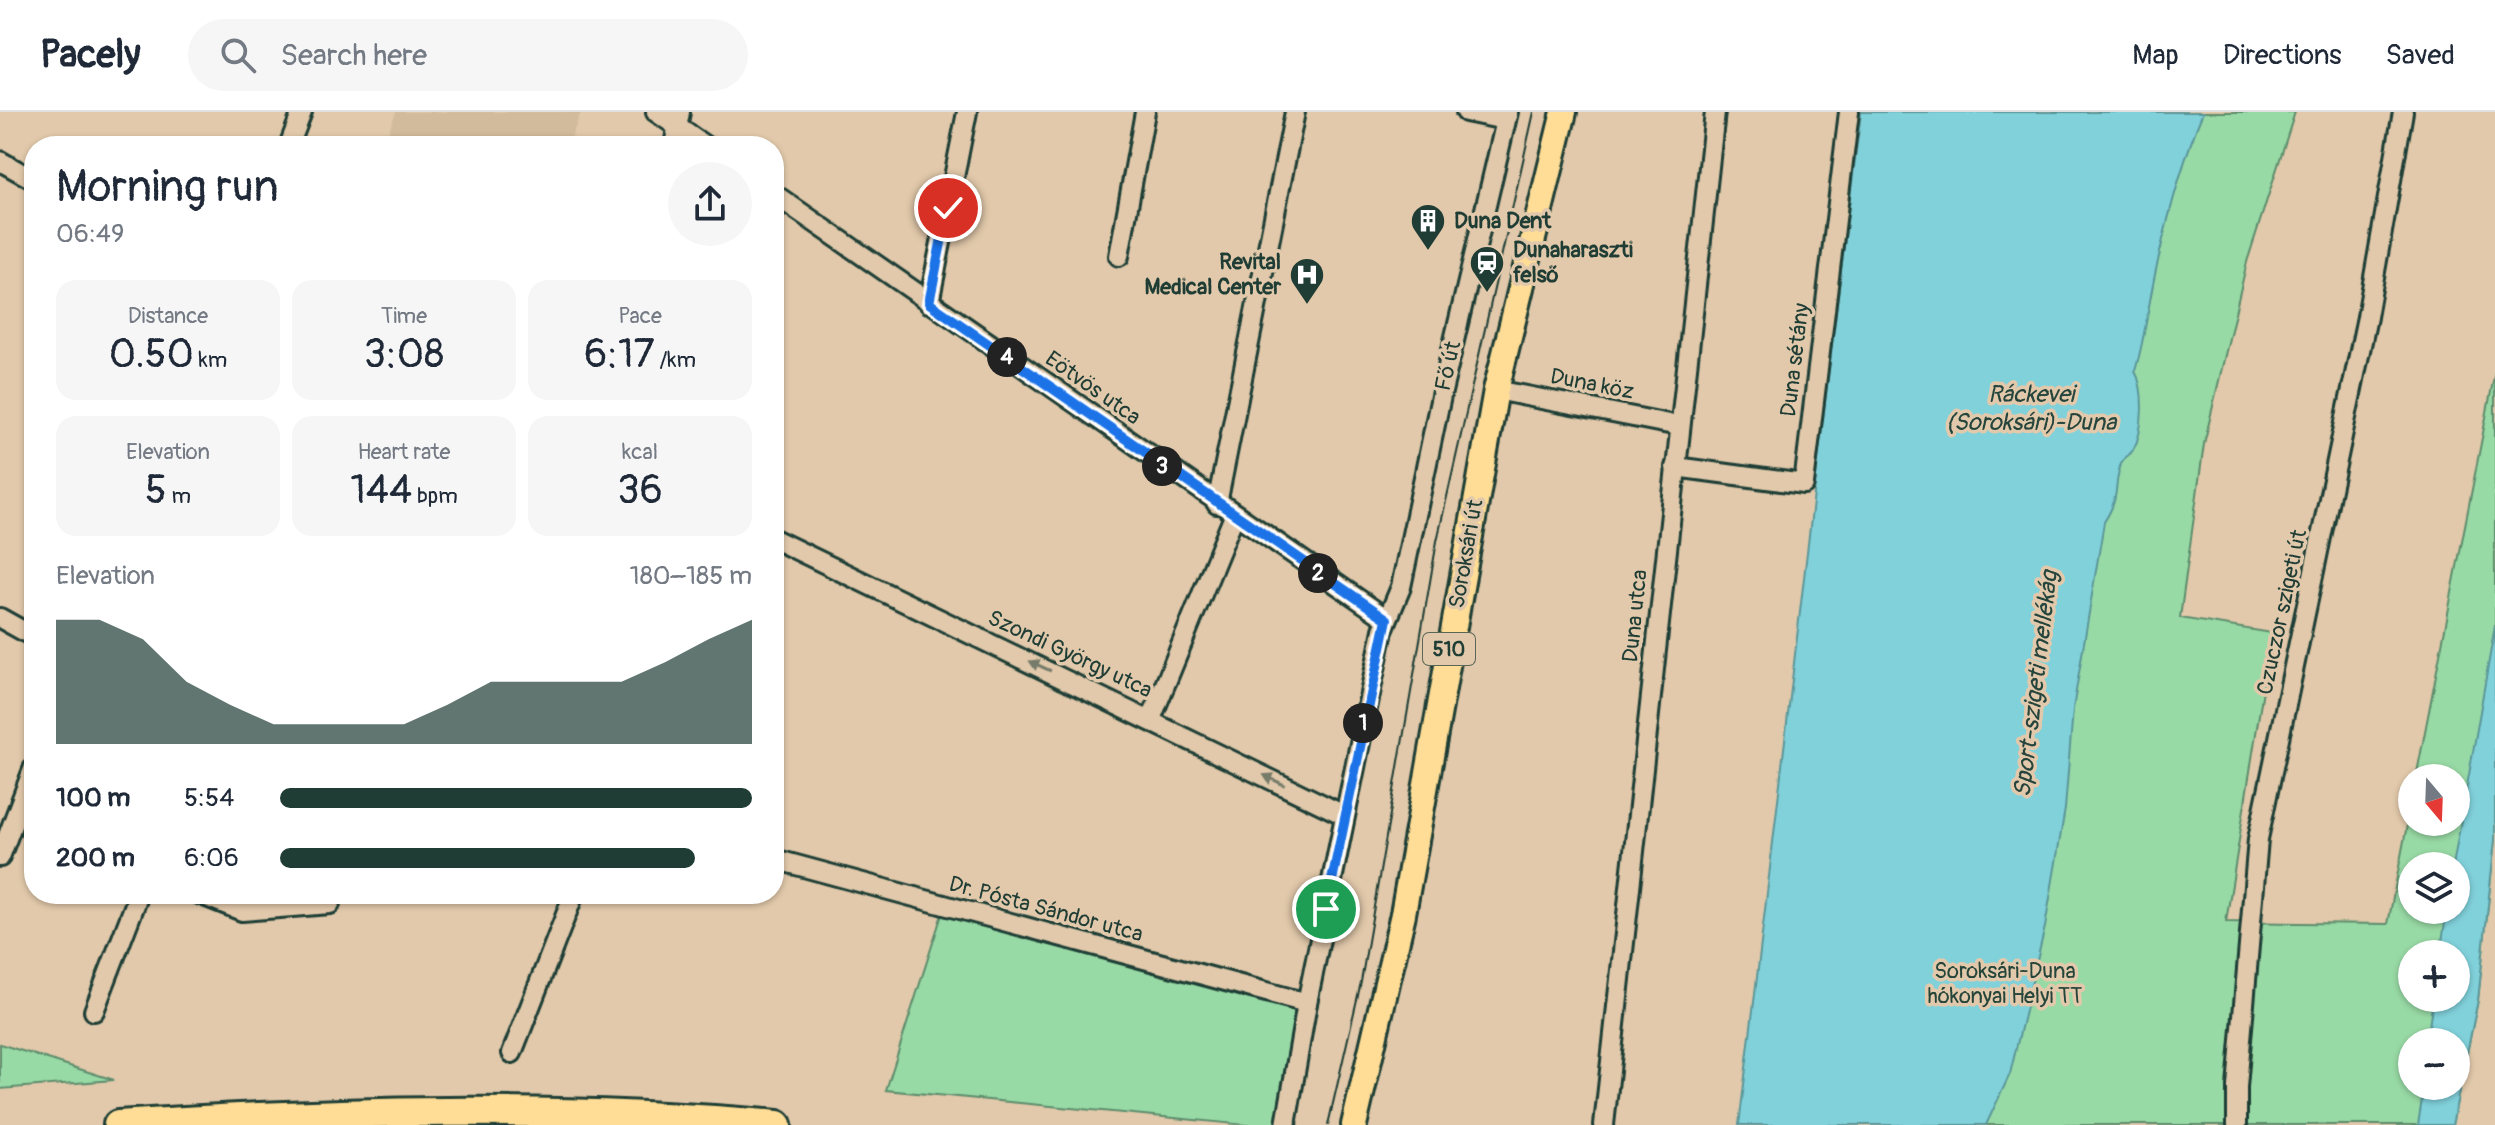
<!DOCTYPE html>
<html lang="en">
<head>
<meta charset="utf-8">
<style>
  :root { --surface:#fff; --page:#f6f6f7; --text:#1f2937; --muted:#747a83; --line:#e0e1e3; --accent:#1f3d34 }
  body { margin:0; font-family:Pangolin,sans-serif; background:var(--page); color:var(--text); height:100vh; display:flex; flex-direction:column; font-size:30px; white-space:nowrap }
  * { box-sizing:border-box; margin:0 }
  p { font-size:26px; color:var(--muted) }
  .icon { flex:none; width:44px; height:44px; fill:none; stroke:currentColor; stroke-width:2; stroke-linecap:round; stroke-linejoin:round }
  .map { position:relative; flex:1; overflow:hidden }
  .drawer { position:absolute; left:24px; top:24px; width:760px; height:768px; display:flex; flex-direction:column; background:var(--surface); border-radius:32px; box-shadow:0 2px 6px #0004 }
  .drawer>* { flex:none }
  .needle { width:52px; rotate:161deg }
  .buttons { position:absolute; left:2398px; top:652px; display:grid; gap:16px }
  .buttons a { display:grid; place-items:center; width:72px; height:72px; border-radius:50%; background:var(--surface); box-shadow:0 2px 6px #0004; font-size:40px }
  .pin { position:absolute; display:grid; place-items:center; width:68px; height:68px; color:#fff; margin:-34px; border:4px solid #fff; border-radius:50%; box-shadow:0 2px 8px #0007 }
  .km { position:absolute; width:40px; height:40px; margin:-20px; border-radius:50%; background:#222; color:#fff; font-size:22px; line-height:40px; text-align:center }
  .round { display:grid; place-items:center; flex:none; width:84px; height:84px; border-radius:42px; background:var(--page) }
  .head { display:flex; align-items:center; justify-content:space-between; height:136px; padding:0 32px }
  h1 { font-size:44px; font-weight:600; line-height:60px }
  .stats { display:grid; grid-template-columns:repeat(3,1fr); gap:12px; height:136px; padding:8px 32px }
  .stats div { display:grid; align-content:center; border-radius:20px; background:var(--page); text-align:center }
  .stats b { font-size:40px; font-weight:600 }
  .stats small { font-size:22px; font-weight:400 }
  .stats p { font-size:22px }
  .chart { height:224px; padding:16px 32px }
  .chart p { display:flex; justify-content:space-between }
  .chart svg { width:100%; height:144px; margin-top:8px; fill:var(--accent); opacity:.7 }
  ul { padding:0 32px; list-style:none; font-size:26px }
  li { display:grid; grid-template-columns:128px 96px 1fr; align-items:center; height:60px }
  li i { height:20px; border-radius:10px; background:var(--accent) }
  header { display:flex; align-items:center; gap:48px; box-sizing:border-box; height:112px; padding:0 40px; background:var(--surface); border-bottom:2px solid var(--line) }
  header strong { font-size:38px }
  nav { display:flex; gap:44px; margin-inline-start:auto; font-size:28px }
  .search { width:560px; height:72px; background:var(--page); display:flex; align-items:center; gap:20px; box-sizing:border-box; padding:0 28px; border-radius:44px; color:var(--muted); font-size:30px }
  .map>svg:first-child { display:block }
  .built { fill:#d2bb9c }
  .green { fill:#98daa5; stroke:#5c8c6c; stroke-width:2; fill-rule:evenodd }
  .water { fill:#81d1db; stroke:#5a9698; stroke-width:2 }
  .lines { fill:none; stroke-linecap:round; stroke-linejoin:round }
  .minor-casing { stroke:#1f3d34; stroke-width:24 }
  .major-casing { stroke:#1f3d34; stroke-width:30 }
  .highway-casing { stroke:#1f3d34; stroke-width:34 }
  .minor { stroke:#e2c9ab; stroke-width:18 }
  .major { stroke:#ffdd96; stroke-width:24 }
  .highway { stroke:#ffdd96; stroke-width:28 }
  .tram { stroke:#1f3d34; stroke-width:2 }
  .oneway { fill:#777c6a }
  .route-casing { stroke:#fff; stroke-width:16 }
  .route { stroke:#1a73e8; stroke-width:10 }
  .labels { text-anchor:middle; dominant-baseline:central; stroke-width:7; stroke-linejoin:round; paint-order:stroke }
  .shield { fill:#e2c9ab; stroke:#5a6758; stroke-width:2 }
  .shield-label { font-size:20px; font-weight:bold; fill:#1f3d34 }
  .poi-label { font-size:22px; font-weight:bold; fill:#1f3d34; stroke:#e2c9ab; text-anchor:start }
  .street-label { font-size:22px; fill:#1f3d34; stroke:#e2c9ab }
  .park-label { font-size:22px; fill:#25453a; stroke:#e2c9ab }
  .water-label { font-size:24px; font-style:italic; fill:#24443c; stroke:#e2c9ab }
</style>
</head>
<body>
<header>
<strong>Pacely</strong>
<div class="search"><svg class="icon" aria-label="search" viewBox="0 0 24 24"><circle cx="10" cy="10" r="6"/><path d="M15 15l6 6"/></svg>Search here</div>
<nav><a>Map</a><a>Directions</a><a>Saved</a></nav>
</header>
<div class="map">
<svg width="2495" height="1013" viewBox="0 0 2495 1013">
  <rect width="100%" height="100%" fill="#e2c9ab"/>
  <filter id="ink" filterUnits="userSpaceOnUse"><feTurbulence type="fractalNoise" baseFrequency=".0125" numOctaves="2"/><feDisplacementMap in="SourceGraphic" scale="16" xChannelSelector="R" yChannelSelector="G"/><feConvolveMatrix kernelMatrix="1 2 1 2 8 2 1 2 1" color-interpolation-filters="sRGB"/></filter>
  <g filter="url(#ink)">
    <!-- built -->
    <polygon class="built" points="396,0 581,0 568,34 383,34"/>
    <!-- green -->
    <g class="green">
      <path d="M2009 0H2295L2247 150 2204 332 2180 506 2272 521 2226 810 2388 812 2412 687V710H2456V666H2416L2495 259V727L2478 888 2452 1013H1842ZM2412 754H2456V798H2412ZM2412 842H2456V886H2412ZM2412 930H2456V974H2412Z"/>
      <polygon points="943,799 1300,899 1282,1013 1246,1013 886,978"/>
      <polygon points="0,932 114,968 0,977"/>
    </g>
    <!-- water -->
    <g class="water">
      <path d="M1861 0H2203C2183 47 2169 100 2158 149 2149 186 2146 223 2135 259 2145 277 2144 319 2133 338 2130 344 2124 344 2121 351 2113 375 2121 384 2104 410L2073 597 2065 697 2045 815 2010 962 1986 1013H1739C1781 675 1817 337 1861 0Z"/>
      <polygon points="2495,514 2495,727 2478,888 2452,1013 2418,1013 2424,974 2456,974 2456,930 2427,930 2433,886 2456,886 2456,842 2440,842 2447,798 2456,798 2453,754"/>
    </g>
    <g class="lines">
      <defs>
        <g id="minor">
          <polyline points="656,0 705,34"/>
          <polyline points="1466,0 1505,8"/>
          <polyline points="289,34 302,0"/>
          <polyline points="674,34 680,0"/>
          <polyline points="0,49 34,68"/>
          <polyline points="774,82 1387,507"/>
          <polyline points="1119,144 1145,0"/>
          <polyline points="929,191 967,0"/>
          <polyline points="1496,278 1679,314"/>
          <polyline points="1675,355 1804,372 1849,0"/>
          <polyline points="1217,392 1295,0"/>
          <polyline points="774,427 1344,703"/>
          <polyline points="0,506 34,525"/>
          <polyline points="1151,607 1234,404"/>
          <polyline points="0,745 34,655"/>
          <polyline points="774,747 1307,891"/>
          <polyline points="199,782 242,799 330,792"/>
          <polyline points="94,899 139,782"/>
          <polyline points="512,941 574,782"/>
          <polyline points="1286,1013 1307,891 1383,518 1401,475 1441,284 1508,0"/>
          <polyline points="1604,1013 1715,0"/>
          <polyline points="2237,1013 2237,975 2258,727 2367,205 2403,0"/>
        </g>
        <polyline id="major" points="1354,1013 1403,802 1496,278 1564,0"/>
        <path id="highway" d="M118 1013C338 998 557 993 777 1013"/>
      </defs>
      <!-- minor casing -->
      <use href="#minor" class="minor-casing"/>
      <!-- major casing -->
      <use href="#major" class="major-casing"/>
      <!-- highway casing -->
      <use href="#highway" class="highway-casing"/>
      <!-- minor -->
      <use href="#minor" class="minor"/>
      <!-- major -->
      <use href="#major" class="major"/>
      <!-- highway -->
      <use href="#highway" class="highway"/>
      <!-- tram -->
      <polyline class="tram" points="1328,1013 1361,870 1437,429 1534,0"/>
    </g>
    <!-- one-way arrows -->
    <defs><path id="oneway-solid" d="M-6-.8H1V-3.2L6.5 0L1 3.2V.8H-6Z" transform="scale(2)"/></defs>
    <g class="oneway">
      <use href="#oneway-solid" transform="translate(1040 554) rotate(-155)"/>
      <use href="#oneway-solid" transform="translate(1274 668) rotate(-154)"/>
    </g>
  </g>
  <g class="lines" filter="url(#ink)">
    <defs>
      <polyline id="route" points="948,96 929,191 1387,507 1326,797"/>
    </defs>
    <!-- route casing -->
    <use href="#route" class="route-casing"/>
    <!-- route -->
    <use href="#route" class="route"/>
  </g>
  <!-- icons -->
  <defs>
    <symbol id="building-pin" viewBox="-11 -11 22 30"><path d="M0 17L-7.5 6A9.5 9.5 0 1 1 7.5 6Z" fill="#1f3d34" stroke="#e2c9ab"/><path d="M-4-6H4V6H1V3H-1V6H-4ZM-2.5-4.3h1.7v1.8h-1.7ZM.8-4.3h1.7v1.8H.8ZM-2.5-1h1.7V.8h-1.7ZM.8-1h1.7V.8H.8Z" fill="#fff"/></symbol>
    <symbol id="station-pin" viewBox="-11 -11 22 30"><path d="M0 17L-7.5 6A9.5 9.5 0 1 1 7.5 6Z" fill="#1f3d34" stroke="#e2c9ab"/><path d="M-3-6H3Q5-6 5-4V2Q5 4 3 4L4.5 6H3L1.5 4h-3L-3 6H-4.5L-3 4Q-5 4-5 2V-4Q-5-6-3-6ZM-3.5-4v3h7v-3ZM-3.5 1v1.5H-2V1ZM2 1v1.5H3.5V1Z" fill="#fff"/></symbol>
    <symbol id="hospital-pin" viewBox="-11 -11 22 30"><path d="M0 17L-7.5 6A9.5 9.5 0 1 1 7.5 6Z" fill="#1f3d34" stroke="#e2c9ab"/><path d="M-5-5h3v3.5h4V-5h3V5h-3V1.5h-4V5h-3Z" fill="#fff"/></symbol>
  </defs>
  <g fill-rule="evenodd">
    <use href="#building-pin" x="1408" y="89" width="40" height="54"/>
    <use href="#station-pin" x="1467" y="131" width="40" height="54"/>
    <use href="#hospital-pin" x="1287" y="143" width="40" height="54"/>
  </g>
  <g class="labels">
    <!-- shield labels -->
    <rect class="shield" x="1423" y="521" width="52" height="32" rx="6"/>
    <g class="shield-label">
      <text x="1449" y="537">510</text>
    </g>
    <!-- poi labels -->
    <g class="poi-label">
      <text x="1454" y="109">Duna Dent</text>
      <text x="1513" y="138">Dunaharaszti<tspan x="1513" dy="25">felső</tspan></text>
      <text x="1281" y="150" text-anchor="end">Revital<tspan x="1281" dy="25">Medical Center</tspan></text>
    </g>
    <!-- street labels -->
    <g class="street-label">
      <text transform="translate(1795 248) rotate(-83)">Duna sétány</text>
      <text transform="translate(1448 254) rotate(-77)">Fő út</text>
      <text transform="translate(1592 272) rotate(11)">Duna köz</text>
      <text transform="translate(1093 276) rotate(35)">Eötvös utca</text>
      <text transform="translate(1466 442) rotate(-80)">Soroksári út</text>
      <text transform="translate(2282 500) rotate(-78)">Czuczor szigeti út</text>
      <text transform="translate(1635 504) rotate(-84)">Duna utca</text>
      <text transform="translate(1070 542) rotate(25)">Szondi György utca</text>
      <text transform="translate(1046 797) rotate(15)">Dr. Pósta Sándor utca</text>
    </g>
    <!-- park labels -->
    <g class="park-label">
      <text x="2005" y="859">Soroksári-Duna<tspan x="2005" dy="25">hókonyai Helyi TT</tspan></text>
    </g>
    <!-- water labels -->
    <g class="water-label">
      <text x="2031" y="282">Ráckevei<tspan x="2031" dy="28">(Soroksári)-Duna</tspan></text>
      <text transform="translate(2036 572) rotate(-83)">Sport-szigeti mellékág</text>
    </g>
  </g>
</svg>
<div class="buttons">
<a><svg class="needle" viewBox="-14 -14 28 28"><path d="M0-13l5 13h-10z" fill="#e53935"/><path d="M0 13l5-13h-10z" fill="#747a83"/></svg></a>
<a><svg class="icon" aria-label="layers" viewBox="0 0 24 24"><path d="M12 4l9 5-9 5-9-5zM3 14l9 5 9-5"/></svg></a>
<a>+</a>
<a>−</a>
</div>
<div class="pin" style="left:1326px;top:797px;background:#1e9e55"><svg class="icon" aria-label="arrive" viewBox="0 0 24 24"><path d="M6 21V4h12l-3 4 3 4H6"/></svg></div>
<div class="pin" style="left:948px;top:96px;background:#d93025"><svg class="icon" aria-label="check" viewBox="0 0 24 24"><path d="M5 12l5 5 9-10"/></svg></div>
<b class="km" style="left:1363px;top:611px">1</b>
<b class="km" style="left:1318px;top:461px">2</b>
<b class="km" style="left:1162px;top:354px">3</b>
<b class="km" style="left:1007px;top:245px">4</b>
<section class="drawer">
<div class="head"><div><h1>Morning run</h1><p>06:49</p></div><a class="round"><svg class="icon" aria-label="share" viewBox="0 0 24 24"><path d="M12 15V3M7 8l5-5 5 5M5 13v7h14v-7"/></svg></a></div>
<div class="stats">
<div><p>Distance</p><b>0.50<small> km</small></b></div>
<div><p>Time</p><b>3:08</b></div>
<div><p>Pace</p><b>6:17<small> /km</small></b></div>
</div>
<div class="stats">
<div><p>Elevation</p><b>5<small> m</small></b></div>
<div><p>Heart rate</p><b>144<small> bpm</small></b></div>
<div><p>kcal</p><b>36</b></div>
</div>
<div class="chart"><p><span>Elevation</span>180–185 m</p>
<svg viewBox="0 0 160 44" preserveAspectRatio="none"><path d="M0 44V6L10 6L20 12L30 25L40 32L50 38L60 38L70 38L80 38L90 32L100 25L110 25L120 25L130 25L140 19L150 12L160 6V44z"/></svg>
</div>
<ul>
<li><b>100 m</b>5:54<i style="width:100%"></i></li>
<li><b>200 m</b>6:06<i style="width:88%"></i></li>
</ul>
</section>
</div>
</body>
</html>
